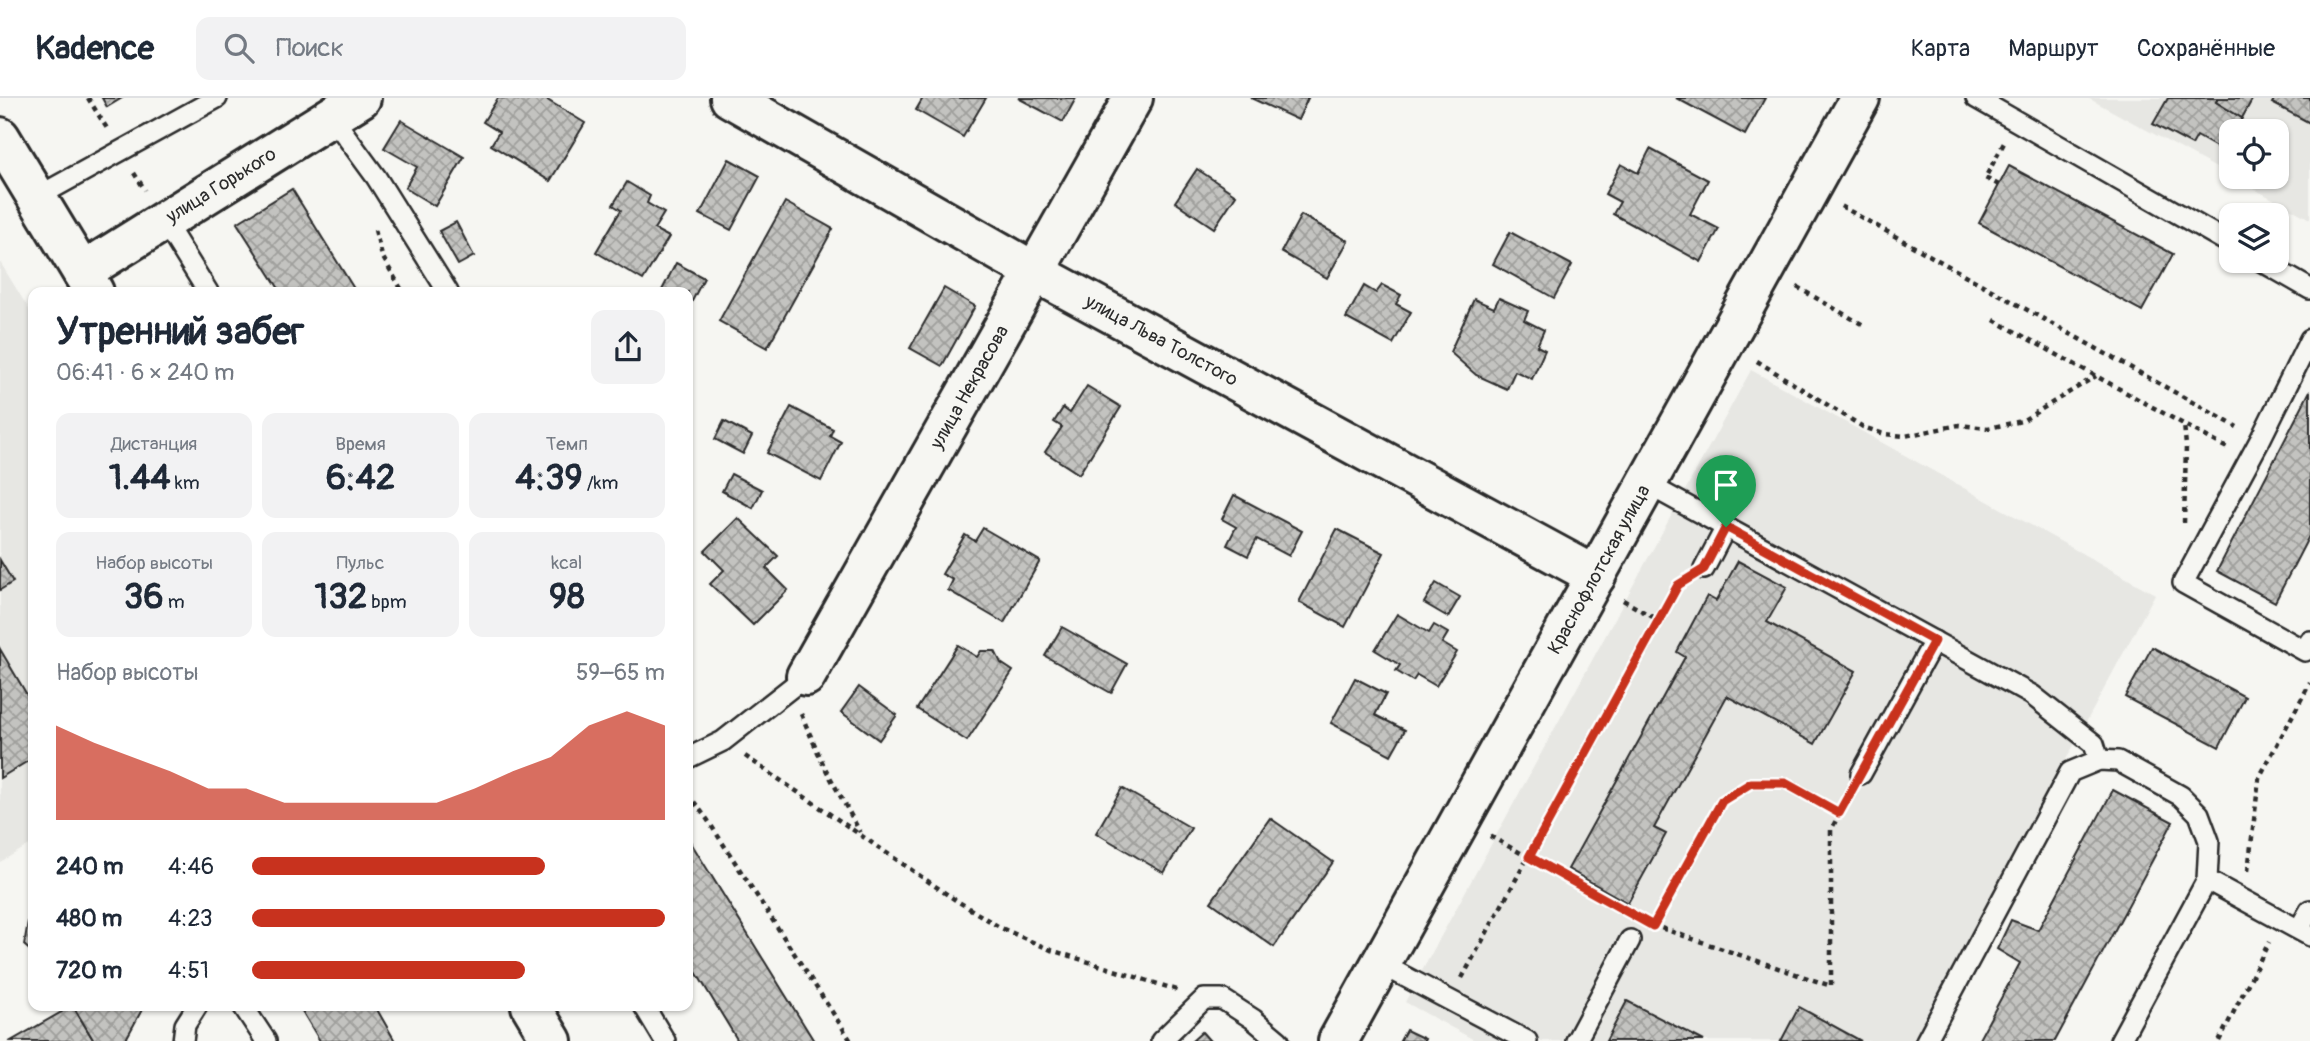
<!DOCTYPE html>
<html lang="ru">
<head>
<meta charset="utf-8">
<style>
  :root { --surface:#fff; --page:#f2f2f3; --text:#1f2937; --muted:#747a83; --line:#e0e1e3; --accent:#c8321e }
  body { margin:0; font-family:Pangolin,sans-serif; background:var(--page); color:var(--text); height:100vh; display:flex; flex-direction:column; font-size:26px; white-space:nowrap }
  * { box-sizing:border-box; margin:0 }
  p { font-size:23px; color:var(--muted) }
  .icon { flex:none; width:38px; height:38px; fill:none; stroke:currentColor; stroke-width:2; stroke-linecap:round; stroke-linejoin:round }
  .map { position:relative; flex:1; overflow:hidden }
  .side { position:absolute; left:28px; top:189px; width:665px; height:724px; display:flex; flex-direction:column; background:var(--surface); border-radius:14px; box-shadow:0 2px 5px #0004 }
  .side>* { flex:none }
  .controls { position:absolute; left:2219px; top:21px; display:grid; gap:14px }
  .controls a { display:grid; place-items:center; width:70px; height:70px; border-radius:14px; background:var(--surface); box-shadow:0 2px 5px #0004; font-size:35px }
  .pin { position:absolute; display:grid; place-items:center; width:60px; height:60px; color:#fff; margin:-72px -30px; border-radius:50% 50% 50% 0; rotate:-45deg; box-shadow:0 0 7px #0007 }
  .pin .icon { rotate:45deg }
  .round { display:grid; place-items:center; flex:none; width:74px; height:74px; border-radius:14px; background:var(--page) }
  .headline { display:flex; align-items:center; justify-content:space-between; height:119px; padding:0 28px }
  h1 { font-size:38px; font-weight:800; line-height:52px }
  .stats { display:grid; grid-template-columns:repeat(3,1fr); gap:10px; height:119px; padding:7px 28px }
  .stats div { display:grid; align-content:center; border-radius:14px; background:var(--page); text-align:center }
  .stats b { font-size:35px; font-weight:800 }
  .stats small { font-size:19px; font-weight:400 }
  .stats p { font-size:19px }
  .chart { height:196px; padding:14px 28px }
  .chart p { display:flex; justify-content:space-between }
  .chart svg { width:100%; height:126px; margin-top:7px; fill:var(--accent); opacity:.7 }
  ul { padding:0 28px; list-style:none; font-size:23px }
  li { display:grid; grid-template-columns:112px 84px 1fr; align-items:center; height:52px }
  li i { height:18px; border-radius:9px; background:var(--accent) }
  header { display:flex; align-items:center; gap:42px; box-sizing:border-box; height:98px; padding:0 35px; background:var(--surface); border-bottom:2px solid var(--line) }
  header strong { font-size:33px }
  nav { display:flex; gap:38px; margin-inline-start:auto; font-size:24px }
  .search { width:490px; height:63px; background:var(--page); display:flex; align-items:center; gap:18px; box-sizing:border-box; padding:0 24px; border-radius:14px; color:var(--muted); font-size:26px }
  .map>svg:first-child { display:block }
  .built { fill:#e7e7e3 }
  .building { fill:url(#building-cross-hatch); stroke:#2b2b2b; stroke-width:2 }
  .lines { fill:none; stroke-linecap:round; stroke-linejoin:round }
  .lane-casing { stroke:#2b2b2b; stroke-width:24 }
  .street-casing { stroke:#2b2b2b; stroke-width:44 }
  .secondary-casing { stroke:#2b2b2b; stroke-width:44 }
  .path { stroke:#2b2b2b; stroke-width:4.5; stroke-dasharray:5 5; stroke-linecap:butt }
  .lane { stroke:#f6f6f2; stroke-width:19 }
  .street { stroke:#f6f6f2; stroke-width:38 }
  .secondary { stroke:#f6f6f2; stroke-width:38 }
  .route-casing { stroke:#fff; stroke-width:14 }
  .route { stroke:#c8321e; stroke-width:9 }
  .labels { text-anchor:middle; dominant-baseline:central; stroke-width:5; stroke-linejoin:round; paint-order:stroke }
  .street-label { font-size:19px; fill:#2b2b2b; stroke:#f6f6f2 }
</style>
</head>
<body>
<header>
<strong>Kadence</strong>
<div class="search"><svg class="icon" aria-label="search" viewBox="0 0 24 24"><circle cx="10" cy="10" r="6"/><path d="M15 15l6 6"/></svg>Поиск</div>
<nav><a>Карта</a><a>Маршрут</a><a>Сохранённые</a></nav>
</header>
<div class="map">
<svg width="2310" height="943" viewBox="0 0 2310 943">
  <defs>
    <pattern id="building-cross-hatch" width="8" height="8" patternUnits="userSpaceOnUse" patternTransform="scale(1.75)"><rect width="8" height="8" fill="#c3c3c0"/><path d="M0 0l8 8M0 8l8-8" fill="none" stroke="#9f9f9c"/></pattern>
  </defs>
  <rect width="100%" height="100%" fill="#f6f6f2"/>
  <filter id="ink" filterUnits="userSpaceOnUse"><feTurbulence type="fractalNoise" baseFrequency=".0143" numOctaves="2"/><feDisplacementMap in="SourceGraphic" scale="14" xChannelSelector="R" yChannelSelector="G"/><feConvolveMatrix kernelMatrix="1 2 1 2 8 2 1 2 1" color-interpolation-filters="sRGB"/></filter>
  <g filter="url(#ink)">
    <!-- built -->
    <g class="built">
      <polygon points="2088,0 2310,0 2310,121 2232,79 2277,79 2277,33 2231,33 2231,78"/>
      <polygon points="0,164 33,218 33,745 0,764"/>
      <polygon points="1751,272 2155,496 1915,943 1476,943 1405,904"/>
    </g>
    <!-- building -->
    <g class="building">
      <polygon points="102,0 122,0 107,9"/>
      <polygon points="498,0 514,0 518,2 520,0 544,0 585,25 550,83 491,47 499,34 483,24"/>
      <polygon points="923,0 986,0 963,39 916,12"/>
      <polygon points="1018,0 1076,0 1063,24"/>
      <polygon points="1251,0 1308,0 1298,22"/>
      <polygon points="1676,0 1765,0 1745,37"/>
      <polygon points="2168,0 2218,0 2216,4 2242,20 2235,33 2231,33 2231,39 2223,53 2197,38 2192,47 2153,26"/>
      <polygon points="2218,0 2253,0 2242,20 2216,4"/>
      <polygon points="2275,0 2310,0 2310,25 2272,5"/>
      <polygon points="401,22 464,59 435,108 405,90 417,69 384,50"/>
      <polygon points="1650,51 1708,82 1690,116 1719,131 1701,164 1613,116 1620,104 1605,96 1621,66 1638,75"/>
      <polygon points="729,61 760,78 731,132 700,116"/>
      <polygon points="2009,68 2173,156 2142,213 1979,125"/>
      <polygon points="1197,71 1236,97 1214,130 1175,104"/>
      <polygon points="627,84 650,98 647,105 664,115 654,131 669,139 643,182 596,154 621,112 613,107"/>
      <polygon points="292,91 356,194 281,194 237,125"/>
      <polygon points="785,104 833,131 767,250 719,223"/>
      <polygon points="1301,117 1348,143 1327,180 1281,154"/>
      <polygon points="456,124 474,158 458,167 439,133"/>
      <polygon points="1510,134 1572,167 1554,200 1493,166"/>
      <polygon points="676,165 704,180 688,211 688,194 661,194"/>
      <polygon points="1382,187 1401,197 1396,206 1411,214 1393,246 1346,220 1364,188 1376,195"/>
      <polygon points="944,190 975,208 942,268 910,250"/>
      <polygon points="1499,200 1528,213 1524,222 1544,232 1537,248 1545,252 1532,281 1515,273 1507,291 1476,277 1450,254 1474,201 1494,210"/>
      <polygon points="1087,288 1121,309 1079,376 1045,354 1062,329 1054,324 1063,310 1070,315"/>
      <polygon points="2310,293 2310,436 2275,504 2217,473"/>
      <polygon points="791,309 833,331 830,338 841,344 821,383 767,355"/>
      <polygon points="724,323 752,338 743,356 715,341"/>
      <polygon points="731,376 762,392 753,410 722,393"/>
      <polygon points="1234,397 1302,433 1289,458 1257,441 1248,458 1227,447 1236,429 1222,421"/>
      <polygon points="738,420 778,458 766,470 788,492 753,527 710,486 724,472 705,453"/>
      <polygon points="983,430 1040,463 1004,525 948,492 953,482 942,476 965,437 975,443"/>
      <polygon points="1337,431 1384,455 1345,529 1299,504"/>
      <polygon points="0,462 13,484 0,492"/>
      <polygon points="1738,463 1787,489 1767,524 1856,573 1815,646 1727,598 1654,730 1666,736 1628,805 1568,771 1685,559 1677,554 1707,498 1716,503"/>
      <polygon points="1436,485 1460,499 1448,519 1424,505"/>
      <polygon points="1397,516 1429,535 1434,527 1448,535 1442,545 1457,554 1436,588 1417,577 1413,583 1396,573 1400,567 1375,552"/>
      <polygon points="1062,529 1127,566 1111,595 1045,558"/>
      <polygon points="958,547 977,559 981,553 995,553 1001,565 1013,573 967,643 917,611"/>
      <polygon points="2152,549 2245,599 2219,649 2125,599"/>
      <polygon points="0,551 33,607 33,660 0,680"/>
      <polygon points="1355,580 1386,596 1375,617 1405,632 1391,657 1331,625"/>
      <polygon points="859,589 897,617 879,642 841,614"/>
      <polygon points="1122,690 1191,730 1164,775 1096,735"/>
      <polygon points="2113,692 2173,724 2055,943 1978,943 2020,865 1997,851 2011,822 2038,832"/>
      <polygon points="1270,720 1333,764 1274,849 1211,804"/>
      <polygon points="688,740 814,943 738,943 688,861"/>
      <polygon points="33,795 33,855 24,847"/>
      <polygon points="1627,903 1704,943 1606,943"/>
      <polygon points="73,908 94,943 11,943 72,908"/>
      <polygon points="73,908 144,908 125,943 94,943"/>
      <polygon points="299,908 375,908 395,943 320,943"/>
      <polygon points="1799,909 1861,943 1781,943"/>
      <polygon points="1406,932 1425,941 1424,943 1400,943"/>
      <polygon points="1202,934 1210,943 1192,943"/>
    </g>
    <g class="lines">
      <defs>
        <g id="lane">
          <polyline points="1976,0 2231,146"/>
          <polyline points="332,19 376,79 448,194"/>
          <polyline points="37,99 217,0"/>
          <polyline points="164,123 208,194"/>
          <polyline points="2261,163 2310,191"/>
          <polyline points="2310,241 2260,342 2183,485 2305,553 2310,543"/>
          <polyline points="1647,386 2032,597 2094,646 2099,662"/>
          <polyline points="1704,471 1726,429"/>
          <polyline points="688,660 723,643 806,578"/>
          <polyline points="1861,676 1934,543"/>
          <polyline points="2207,782 2310,838"/>
          <polyline points="2299,831 2310,812"/>
          <polyline points="1381,866 1527,943"/>
          <polyline points="243,908 266,943"/>
          <polyline points="644,908 665,943"/>
          <polyline points="183,943 185,927 197,908"/>
          <polyline points="1161,943 1204,901 1222,901 1253,921 1279,943"/>
          <polyline points="1576,943 1630,842"/>
          <polyline points="1926,943 2070,674 2099,662 2118,663 2181,698 2199,716 2209,743 2207,782 2120,943"/>
        </g>
        <g id="street">
          <path id="s1" d="M730 0 1035 174 1596 478"/>
          <path id="s2" d="M82 174 361 0"/>
          <path id="s3" d="M806 578 1133 0"/>
        </g>
        <g id="secondary">
          <polyline points="0,39 94,194"/>
          <polyline points="531,908 552,943"/>
          <path id="s4" d="M1338 943 1860 0"/>
        </g>
      </defs>
      <!-- lane casing -->
      <use href="#lane" class="lane-casing"/>
      <!-- street casing -->
      <use href="#street" class="street-casing"/>
      <!-- secondary casing -->
      <use href="#secondary" class="secondary-casing"/>
      <!-- path -->
      <g class="path">
        <polyline points="88,0 108,32"/>
        <polyline points="134,75 145,92"/>
        <polyline points="1999,87 1985,80 2004,45"/>
        <polyline points="1841,108 2237,329"/>
        <polyline points="375,132 382,158 403,194"/>
        <polyline points="1797,189 1865,228"/>
        <polyline points="1994,222 2227,350"/>
        <polyline points="1757,263 1863,329 1884,336 1905,338 1959,327 1988,330 2022,323 2096,278"/>
        <polyline points="2184,425 2186,348 2184,326"/>
        <polyline points="1623,502 1658,522"/>
        <polyline points="801,616 824,668 860,734"/>
        <polyline points="745,658 954,801 1001,830 1051,852 1177,892"/>
        <polyline points="688,696 707,721 851,943"/>
        <polyline points="1490,738 1629,815"/>
        <polyline points="2248,773 2259,680 2310,585"/>
        <polyline points="1652,827 1831,888 1831,732 1848,699"/>
        <polyline points="1651,829 1722,703 1751,685 1785,685 1839,715"/>
        <polyline points="1462,880 1677,487 1682,484"/>
        <polyline points="2219,943 2269,844"/>
      </g>
      <!-- lane -->
      <use href="#lane" class="lane"/>
      <!-- street -->
      <use href="#street" class="street"/>
      <!-- secondary -->
      <use href="#secondary" class="secondary"/>
    </g>
  </g>
  <g class="lines" filter="url(#ink)">
    <defs>
      <polygon id="route" points="1726,429 1934,543 1839,715 1785,685 1751,685 1722,703 1653,828 1529,759 1678,487 1704,471"/>
    </defs>
    <!-- route casing -->
    <use href="#route" class="route-casing"/>
    <!-- route -->
    <use href="#route" class="route"/>
  </g>
  <g class="labels">
    <!-- street labels -->
    <g class="street-label">
      <text stroke="none"><textPath href="#s2" startOffset="164">улица Горького</textPath></text>
      <text stroke="none"><textPath href="#s1" startOffset="495">улица Льва Толстого</textPath></text>
      <text stroke="none"><textPath href="#s3" startOffset="332">улица Некрасова</textPath></text>
      <text stroke="none"><textPath href="#s4" startOffset="539">Краснофлотская улица</textPath></text>
    </g>
  </g>
</svg>
<div class="controls">
<a><svg class="icon" aria-label="locate" viewBox="0 0 24 24"><circle cx="12" cy="12" r="6"/><path d="M12 2v4M12 18v4M2 12h4M18 12h4"/></svg></a>
<a><svg class="icon" aria-label="layers" viewBox="0 0 24 24"><path d="M12 4l9 5-9 5-9-5zM3 14l9 5 9-5"/></svg></a>
</div>
<div class="pin" style="left:1726px;top:429px;background:#1e9e55"><svg class="icon" aria-label="arrive" viewBox="0 0 24 24"><path d="M6 21V4h12l-3 4 3 4H6"/></svg></div>
<section class="side">
<div class="headline"><div><h1>Утренний забег</h1><p>06:41 · 6 × 240 m</p></div><a class="round"><svg class="icon" aria-label="share" viewBox="0 0 24 24"><path d="M12 15V3M7 8l5-5 5 5M5 13v7h14v-7"/></svg></a></div>
<div class="stats">
<div><p>Дистанция</p><b>1.44<small> km</small></b></div>
<div><p>Время</p><b>6:42</b></div>
<div><p>Темп</p><b>4:39<small> /km</small></b></div>
</div>
<div class="stats">
<div><p>Набор высоты</p><b>36<small> m</small></b></div>
<div><p>Пульс</p><b>132<small> bpm</small></b></div>
<div><p>kcal</p><b>98</b></div>
</div>
<div class="chart"><p><span>Набор высоты</span>59–65 m</p>
<svg viewBox="0 0 160 44" preserveAspectRatio="none"><path d="M0 44V11L10 17L20 22L30 27L40 33L50 33L60 38L70 38L80 38L90 38L100 38L110 33L120 27L130 22L140 11L150 6L160 11V44z"/></svg>
</div>
<ul>
<li><b>240 m</b>4:46<i style="width:71%"></i></li>
<li><b>480 m</b>4:23<i style="width:100%"></i></li>
<li><b>720 m</b>4:51<i style="width:66%"></i></li>
</ul>
</section>
</div>
</body>
</html>
